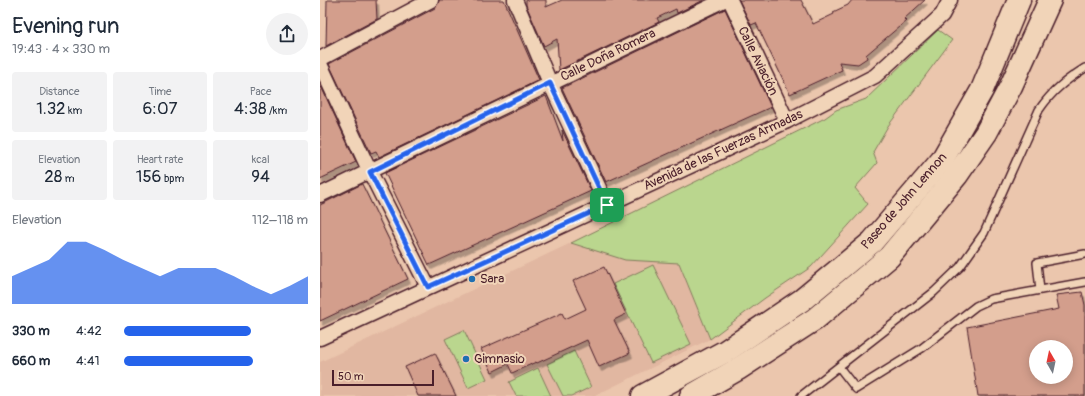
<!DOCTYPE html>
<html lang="en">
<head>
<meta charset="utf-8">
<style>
  :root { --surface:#fff; --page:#f2f2f3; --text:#1f2937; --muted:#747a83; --accent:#2563eb }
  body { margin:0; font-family:Pangolin,sans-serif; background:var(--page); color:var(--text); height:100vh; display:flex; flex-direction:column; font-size:15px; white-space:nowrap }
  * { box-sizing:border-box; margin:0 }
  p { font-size:13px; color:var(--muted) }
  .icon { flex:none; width:22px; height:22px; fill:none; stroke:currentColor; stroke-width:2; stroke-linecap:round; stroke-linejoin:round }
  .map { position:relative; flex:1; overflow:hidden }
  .drawer { display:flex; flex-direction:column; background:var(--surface); width:320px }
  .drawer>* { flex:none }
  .needle { width:26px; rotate:351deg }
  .buttons { position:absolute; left:709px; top:340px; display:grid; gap:8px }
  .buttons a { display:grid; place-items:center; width:44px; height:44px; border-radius:50%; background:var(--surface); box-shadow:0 2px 10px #0003; font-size:20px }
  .scale { position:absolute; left:12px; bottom:10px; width:102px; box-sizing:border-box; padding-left:4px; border:2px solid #4a1f2b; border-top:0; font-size:11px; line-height:14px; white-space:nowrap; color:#4a1f2b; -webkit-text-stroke:3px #f1d4b8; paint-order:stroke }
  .pin { position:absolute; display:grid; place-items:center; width:34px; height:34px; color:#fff; margin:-17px; border-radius:8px; box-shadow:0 2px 6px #0006 }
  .round { display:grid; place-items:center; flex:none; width:42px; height:42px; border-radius:21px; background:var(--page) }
  .headline { display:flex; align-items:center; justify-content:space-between; height:68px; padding:0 12px }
  h1 { font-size:22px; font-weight:600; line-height:30px }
  .stats { display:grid; grid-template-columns:repeat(3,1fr); gap:6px; height:68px; padding:4px 12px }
  .stats div { display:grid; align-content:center; border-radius:4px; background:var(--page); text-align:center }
  .stats b { font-size:17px; font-weight:600 }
  .stats small { font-size:11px; font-weight:400 }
  .stats p { font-size:11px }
  .chart { height:112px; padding:8px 12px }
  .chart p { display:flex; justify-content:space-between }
  .chart svg { width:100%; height:72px; margin-top:4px; fill:var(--accent); opacity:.7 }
  ul { padding:0 12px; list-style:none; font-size:13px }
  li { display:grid; grid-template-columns:64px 48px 1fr; align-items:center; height:30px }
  li i { height:10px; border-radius:5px; background:var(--accent) }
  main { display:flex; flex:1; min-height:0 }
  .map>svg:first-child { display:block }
  .built { fill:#e1b7a1 }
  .green { fill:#bad68e; stroke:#827a5c }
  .building { fill:#d39e8c; stroke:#4a1f2b; fill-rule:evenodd; filter:url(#shadow) }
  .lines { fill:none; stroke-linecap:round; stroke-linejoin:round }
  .service-casing { stroke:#4a1f2b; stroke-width:10 }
  .minor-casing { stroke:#4a1f2b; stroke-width:17 }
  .trunk-casing { stroke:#4a1f2b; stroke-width:25 }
  .service { stroke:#f1d4b8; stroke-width:7 }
  .minor { stroke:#f1d4b8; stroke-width:14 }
  .trunk { stroke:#f1d4b8; stroke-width:22 }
  .route-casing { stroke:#fff; stroke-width:8 }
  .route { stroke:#2563eb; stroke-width:5 }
  .poi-dot { fill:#1f6fb2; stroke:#f1d4b8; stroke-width:1.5 }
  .labels { text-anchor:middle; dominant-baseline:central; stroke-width:4; stroke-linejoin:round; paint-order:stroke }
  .street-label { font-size:13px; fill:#4a1f2b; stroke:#f1d4b8 }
  .poi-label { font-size:13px; fill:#4a1f2b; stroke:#f1d4b8; text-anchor:start }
</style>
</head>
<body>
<main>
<section class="drawer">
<div class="headline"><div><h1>Evening run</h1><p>19:43 · 4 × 330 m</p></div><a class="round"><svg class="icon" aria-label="share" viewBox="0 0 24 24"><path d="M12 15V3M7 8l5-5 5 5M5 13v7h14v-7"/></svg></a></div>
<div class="stats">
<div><p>Distance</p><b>1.32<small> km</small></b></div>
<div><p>Time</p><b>6:07</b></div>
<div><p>Pace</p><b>4:38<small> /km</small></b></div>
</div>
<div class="stats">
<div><p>Elevation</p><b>28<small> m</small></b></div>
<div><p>Heart rate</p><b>156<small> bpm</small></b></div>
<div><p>kcal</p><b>94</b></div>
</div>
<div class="chart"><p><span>Elevation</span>112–118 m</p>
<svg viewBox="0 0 160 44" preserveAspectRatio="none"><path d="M0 44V27L10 22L20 17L30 6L40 6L50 11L60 17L70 22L80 27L90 22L100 22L110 22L120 27L130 33L140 38L150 33L160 27V44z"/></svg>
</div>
<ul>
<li><b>330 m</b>4:42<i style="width:69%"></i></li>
<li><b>660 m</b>4:41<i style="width:70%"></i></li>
</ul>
</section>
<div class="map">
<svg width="765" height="396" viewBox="0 0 765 396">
  <defs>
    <filter id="shadow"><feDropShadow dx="2.5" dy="4.5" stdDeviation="0" flood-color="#0004"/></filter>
  </defs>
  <rect width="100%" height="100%" fill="#ebc6ad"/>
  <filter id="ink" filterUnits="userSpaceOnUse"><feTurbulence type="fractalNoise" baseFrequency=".025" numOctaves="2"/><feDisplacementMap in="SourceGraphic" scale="8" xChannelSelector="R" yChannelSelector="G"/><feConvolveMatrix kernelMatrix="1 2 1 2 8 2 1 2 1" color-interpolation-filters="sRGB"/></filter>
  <g filter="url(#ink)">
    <!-- built -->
    <polygon class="built" points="251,243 276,249 359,263 390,339 274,396 0,396 0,362"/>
    <!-- green -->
    <g class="green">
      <polygon points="618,30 632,40 568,126 553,152 557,163 535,188 548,204 491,267 445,298 390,339 359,263 305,260 251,243 505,118 516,110 546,99"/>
      <polygon points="333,265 371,344 331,363 293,284"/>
      <polygon points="144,330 167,379 148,388 125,339"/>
      <polygon points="254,351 271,387 252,396 243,396 227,364"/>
      <polygon points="218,368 231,396 196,396 189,382"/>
    </g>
    <!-- building -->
    <g class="building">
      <polygon points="7,0 56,0 57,19 6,46"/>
      <polygon points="119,0 184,0 219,80 59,157 56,151 51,153 9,64 115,8"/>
      <polygon points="206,0 226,0 226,7 242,0 384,0 357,13 356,9 337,18 339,22 239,70 237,39 224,46 206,5"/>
      <polygon points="419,0 481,0 493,24 514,14 513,12 528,5 532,0 605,0 584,19 586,21 546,55 547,58 538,64 519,62 522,70 470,94 436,23 431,25"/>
      <polygon points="405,9 451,107 286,182 242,88"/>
      <polygon points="0,84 36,162 0,179"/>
      <polygon points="226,96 243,141 242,130 271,191 109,265 65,173"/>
      <polygon points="42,184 88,279 0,321 0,205"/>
      <polygon points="284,267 306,314 294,320 310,353 279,367 267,340 217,363 216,362 192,373 188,364 172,372 161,349 242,313 245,319 266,309 253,281"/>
      <path d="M762 292 765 305V396H658L647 327 739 309 736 295ZM716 347H746V377H716Z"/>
      <polygon points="115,353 136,396 98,396 85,367"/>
    </g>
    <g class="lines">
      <defs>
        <g id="service">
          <polyline points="720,290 717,263 765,254"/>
          <polyline points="519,367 536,389 602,348 656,306 671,299 765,282"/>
          <path d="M481 396 614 292 640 267 664 233 719 110C732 91 746 80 765 68"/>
        </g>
        <g id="minor">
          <polyline points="195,0 230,83 287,205"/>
          <polyline points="410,0 467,121"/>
          <polyline points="0,59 111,0"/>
          <polyline points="0,64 50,172 108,287"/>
          <polyline points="0,195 404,0"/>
          <polyline points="0,338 467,121 555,76 622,15 630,0"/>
        </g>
        <g id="trunk">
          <polyline points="323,396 406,351 482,300 552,242 622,160 662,90 699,0"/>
          <polyline points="371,396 418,369 495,319 569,257 637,175 666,133 691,86 730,0"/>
        </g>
      </defs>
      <!-- service casing -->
      <use href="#service" class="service-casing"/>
      <!-- minor casing -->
      <use href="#minor" class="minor-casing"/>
      <!-- trunk casing -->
      <use href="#trunk" class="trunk-casing"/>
      <!-- service -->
      <use href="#service" class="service"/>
      <!-- minor -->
      <use href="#minor" class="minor"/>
      <!-- trunk -->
      <use href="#trunk" class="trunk"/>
    </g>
  </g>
  <g class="lines" filter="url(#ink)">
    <defs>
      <polygon id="route" points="230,83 287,205 108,287 50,172"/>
    </defs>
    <!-- route casing -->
    <use href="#route" class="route-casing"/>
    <!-- route -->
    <use href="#route" class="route"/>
  </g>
  <!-- markers -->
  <g class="poi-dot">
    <circle cx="152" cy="279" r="4"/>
    <circle cx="146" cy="359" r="4"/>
  </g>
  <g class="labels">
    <!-- street labels -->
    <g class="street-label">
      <text transform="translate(288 55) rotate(-26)">Calle Doña Romera</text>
      <text transform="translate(438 61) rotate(64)">Calle Aviación</text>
      <text transform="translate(403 150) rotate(-25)">Avenida de las Fuerzas Armadas</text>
      <text transform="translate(584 201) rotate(-49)">Paseo de John Lennon</text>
    </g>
    <!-- poi labels -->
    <g class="poi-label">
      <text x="160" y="279">Sara</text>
      <text x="154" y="359">Gimnasio</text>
    </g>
  </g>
</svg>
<div class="buttons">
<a><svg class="needle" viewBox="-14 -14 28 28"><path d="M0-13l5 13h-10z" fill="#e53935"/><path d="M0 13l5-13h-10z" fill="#747a83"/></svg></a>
</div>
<div class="scale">50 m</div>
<div class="pin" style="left:287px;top:205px;background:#1e9e55"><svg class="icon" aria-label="arrive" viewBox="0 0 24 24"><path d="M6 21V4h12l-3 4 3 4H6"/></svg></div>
</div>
</main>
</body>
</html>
